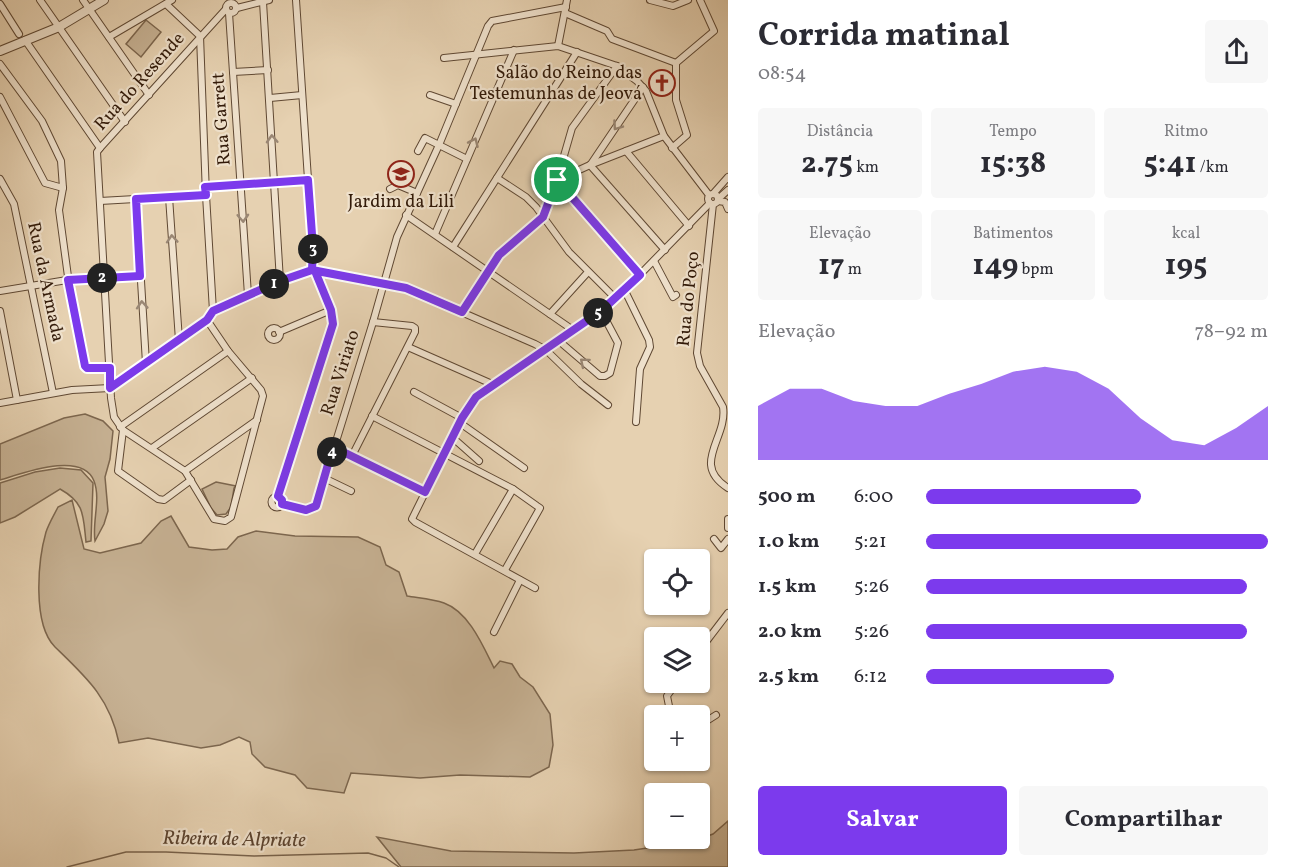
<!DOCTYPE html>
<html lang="pt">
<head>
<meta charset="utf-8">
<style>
  :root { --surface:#fff; --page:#f7f7f7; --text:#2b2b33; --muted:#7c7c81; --accent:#7c3aed }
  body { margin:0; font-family:Vollkorn,serif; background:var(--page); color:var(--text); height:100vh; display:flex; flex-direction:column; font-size:22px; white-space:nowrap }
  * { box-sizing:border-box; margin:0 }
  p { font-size:20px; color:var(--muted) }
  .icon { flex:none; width:33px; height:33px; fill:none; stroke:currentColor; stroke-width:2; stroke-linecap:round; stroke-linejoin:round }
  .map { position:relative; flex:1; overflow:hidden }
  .side { display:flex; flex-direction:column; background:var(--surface); width:570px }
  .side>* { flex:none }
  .controls { position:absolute; left:644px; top:549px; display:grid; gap:12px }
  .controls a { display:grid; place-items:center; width:66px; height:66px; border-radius:6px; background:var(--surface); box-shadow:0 2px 4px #0004; font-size:30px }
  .pin { position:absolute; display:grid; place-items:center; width:51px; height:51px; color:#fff; margin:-26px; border:3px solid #fff; border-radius:50%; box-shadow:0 2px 6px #0007 }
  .km { position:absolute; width:30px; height:30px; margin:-15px; border-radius:50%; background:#222; color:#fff; font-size:16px; line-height:30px; text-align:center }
  .round { display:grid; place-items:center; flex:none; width:63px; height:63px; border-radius:6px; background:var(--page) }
  .headline { display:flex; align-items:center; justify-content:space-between; height:102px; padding:0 30px }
  h1 { font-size:33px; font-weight:700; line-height:45px }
  .stats { display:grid; grid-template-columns:repeat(3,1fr); gap:9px; height:102px; padding:6px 30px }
  .stats div { display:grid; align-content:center; border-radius:6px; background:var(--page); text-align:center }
  .stats b { font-size:30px; font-weight:700 }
  .stats small { font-size:16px; font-weight:400 }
  .stats p { font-size:16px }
  .chart { height:168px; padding:12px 30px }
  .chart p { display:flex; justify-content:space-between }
  .chart svg { width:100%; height:108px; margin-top:6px; fill:var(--accent); opacity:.7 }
  .action { display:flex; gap:12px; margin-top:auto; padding:12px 30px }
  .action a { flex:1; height:69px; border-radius:6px; background:var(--accent); color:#fff; font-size:24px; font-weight:700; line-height:69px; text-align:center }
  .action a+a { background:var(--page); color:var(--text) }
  ul { padding:0 30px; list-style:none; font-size:20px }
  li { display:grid; grid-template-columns:96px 72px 1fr; align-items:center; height:45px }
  li i { height:15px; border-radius:8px; background:var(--accent) }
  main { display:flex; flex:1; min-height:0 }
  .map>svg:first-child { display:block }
  .green { fill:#c7b294; stroke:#7c664e; stroke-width:1.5 }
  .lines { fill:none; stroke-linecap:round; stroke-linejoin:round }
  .stream { stroke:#79634c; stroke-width:1.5 }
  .minor-casing { stroke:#5f4833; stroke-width:8 }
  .tertiary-casing { stroke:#5f4833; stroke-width:10 }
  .minor { stroke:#efe1cc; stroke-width:6 }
  .tertiary { stroke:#efe1cc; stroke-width:8 }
  .oneway { stroke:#9a8774 }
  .route-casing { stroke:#fff; stroke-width:12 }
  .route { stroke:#7c3aed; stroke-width:8 }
  .labels { text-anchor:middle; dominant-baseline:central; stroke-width:4.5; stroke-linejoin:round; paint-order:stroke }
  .poi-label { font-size:18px; fill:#321a09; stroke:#efe1cc; text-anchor:end }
  .street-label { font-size:18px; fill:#321a09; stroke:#efe1cc }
  .water-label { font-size:20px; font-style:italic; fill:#5c4430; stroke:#efe1cc }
</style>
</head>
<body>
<main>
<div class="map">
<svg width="728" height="867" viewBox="0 0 728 867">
  <rect width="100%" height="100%" fill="#e6d1b1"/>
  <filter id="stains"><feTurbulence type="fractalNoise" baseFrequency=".00333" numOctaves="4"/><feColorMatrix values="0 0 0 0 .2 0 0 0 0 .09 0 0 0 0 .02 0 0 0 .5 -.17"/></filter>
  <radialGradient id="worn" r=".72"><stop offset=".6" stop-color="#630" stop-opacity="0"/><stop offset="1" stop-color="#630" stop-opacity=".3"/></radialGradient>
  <!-- green -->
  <g class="green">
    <polygon points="146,20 161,32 141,57 126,44"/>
    <path d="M85 414 103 421 113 431 110 459 105 477 108 511 104 524 95 541C92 522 101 499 94 481 82 450 21 474 0 480V444L64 418Z"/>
    <path d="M60 468 81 470 93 483 91 541 86 542C83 515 85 503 60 489L15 517 0 523V483L35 472Z"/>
    <polygon points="216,482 236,486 234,488 231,507 226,514 217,515 211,508 202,489"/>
    <path d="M72 500 84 549 100 553 141 543 161 521 171 516 189 547 212 550 227 549 238 537 256 531 295 536 358 537 380 547 386 565 399 572 407 596C419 598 433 599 444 603 469 612 483 646 494 668L500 661 512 664 520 677 533 687 550 714 553 745 549 767 530 777 460 775 420 778 351 773 344 793 307 788 295 775 265 767 252 754 250 742 239 737 220 745 201 748 148 738 119 743C110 698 86 677 55 647 32 624 38 560 46 532 49 523 54 515 58 507Z"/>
    <polygon points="728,821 728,867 401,867 377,837 451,851 574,853 634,850 694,841 713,834"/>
  </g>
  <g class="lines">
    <!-- stream -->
    <polyline class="stream" points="67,867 126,852 166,852 254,856 368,853 386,858 399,867"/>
    <defs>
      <g id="minor">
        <polyline points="40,0 125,122"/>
        <polyline points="83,0 149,95"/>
        <polyline points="296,0 311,224 313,261 312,270"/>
        <polyline points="650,0 673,6 688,0"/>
        <polyline points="263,2 280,281"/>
        <circle cx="231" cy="8" r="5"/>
        <polyline points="0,4 19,34"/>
        <polyline points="166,4 200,36 206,195 213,311"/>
        <polyline points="237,8 269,0"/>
        <polyline points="229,13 248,295"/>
        <polyline points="565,13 607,31 612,39 676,63"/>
        <polyline points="109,37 172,0"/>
        <polyline points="25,40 100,148 97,152 111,398 114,417 123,430 118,471 158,499 164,500 191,480"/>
        <polyline points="558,46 567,0"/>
        <polyline points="444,58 558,46 617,66 637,81 646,91 664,136 709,195"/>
        <polyline points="0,64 42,121 61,161 63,188 59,210 72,306 85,366 87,368 109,368"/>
        <polyline points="233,72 268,70"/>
        <polyline points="430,95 456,104"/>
        <polyline points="0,97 45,183 63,188"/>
        <polyline points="270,98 302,95"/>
        <polyline points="100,148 226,9"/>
        <polyline points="672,148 687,135 676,100 676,63 714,31 700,0"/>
        <polyline points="418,151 425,138 467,159"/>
        <polyline points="626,151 689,226"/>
        <polyline points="591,164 643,87"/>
        <polyline points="590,165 665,250"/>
        <polyline points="497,178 526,197 536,207 569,252 616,299"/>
        <polyline points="0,179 14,204 53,393"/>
        <polyline points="205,187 308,180"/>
        <polyline points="390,189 398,185 417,193"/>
        <circle cx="713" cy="199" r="5"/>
        <polyline points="713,194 728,177"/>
        <polyline points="169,197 179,340"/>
        <polyline points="136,199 146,363"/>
        <polyline points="718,199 728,190"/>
        <polyline points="100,201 206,195"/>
        <polyline points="718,201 725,202 728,209"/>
        <path d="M713 204 697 353 700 366 723 407C728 438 690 464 728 488"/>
        <polyline points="406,215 573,330"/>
        <polyline points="435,234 514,50"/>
        <polyline points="453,247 577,52"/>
        <polyline points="654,261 673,297 676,295"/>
        <polyline points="312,270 406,288 535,344 546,350 581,384 608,405"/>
        <polyline points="640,275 557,180 590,165 664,136"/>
        <polyline points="0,291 67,280 140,276"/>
        <polyline points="625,291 649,340 650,347 640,369 636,422"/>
        <polyline points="0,311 17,400"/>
        <polyline points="462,312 499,255 543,217 557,180 572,128 617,66"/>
        <polyline points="550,314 588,272"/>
        <circle cx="274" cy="334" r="6"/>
        <polyline points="279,332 331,310"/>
        <polyline points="559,341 600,376 605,376 610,373 618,343 601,311"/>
        <polyline points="408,347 492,384"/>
        <polyline points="110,388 207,320 213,311 280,281 312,270"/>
        <polyline points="414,392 462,418"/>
        <polyline points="0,403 72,390 110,388"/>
        <polyline points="372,416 513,489 537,506 540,508 505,570"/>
        <polyline points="460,423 524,468"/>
        <polyline points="120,427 228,351"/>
        <polyline points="123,430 185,471 214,519 225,521 231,517 263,396 261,390 228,351 207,320"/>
        <polyline points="453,438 479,461"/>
        <polyline points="333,447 425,492"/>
        <polyline points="152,448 252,378"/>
        <polyline points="352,456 415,332 415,328 412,326 373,322"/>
        <polyline points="185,471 257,420"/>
        <polyline points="324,478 351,491"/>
        <polyline points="278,496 333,324 331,310 315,271"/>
        <circle cx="277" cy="502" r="5.5"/>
        <polyline points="282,504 306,510 316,506 373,322 397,237 439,145 488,26 492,21 566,7"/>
        <polyline points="728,519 728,528"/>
        <polyline points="714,539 721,548 728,539"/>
        <polyline points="475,554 513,489"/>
        <polyline points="535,588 415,522 412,519 462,418 476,397 546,350 616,299 710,203"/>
        <polyline points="494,632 520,580"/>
        <polyline points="699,651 728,613"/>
        <polyline points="671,716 667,696 677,682"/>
        <polyline points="699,733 705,722 716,715"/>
      </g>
      <polyline id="tertiary" points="0,51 59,27 104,0"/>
    </defs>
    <!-- minor casing -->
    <use href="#minor" class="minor-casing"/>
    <!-- tertiary casing -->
    <use href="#tertiary" class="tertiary-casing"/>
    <!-- minor -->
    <use href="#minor" class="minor"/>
    <!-- tertiary -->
    <use href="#tertiary" class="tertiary"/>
  </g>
  <!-- one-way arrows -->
  <defs><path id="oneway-chevron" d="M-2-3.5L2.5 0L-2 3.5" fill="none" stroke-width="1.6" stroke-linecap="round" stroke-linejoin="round" transform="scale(1.5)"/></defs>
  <g class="oneway">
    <use href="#oneway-chevron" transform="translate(617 126) rotate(125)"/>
    <use href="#oneway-chevron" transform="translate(272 139) rotate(-93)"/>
    <use href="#oneway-chevron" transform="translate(474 142) rotate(-66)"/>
    <use href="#oneway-chevron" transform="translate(243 218) rotate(87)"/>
    <use href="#oneway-chevron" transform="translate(172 239) rotate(-94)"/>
    <use href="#oneway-chevron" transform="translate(142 305) rotate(-94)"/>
    <use href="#oneway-chevron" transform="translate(584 362) rotate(-140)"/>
  </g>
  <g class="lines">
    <defs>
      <polyline id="route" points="557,180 543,217 499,255 462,312 406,288 312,270 280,281 213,311 207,320 110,388 110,368 87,368 85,366 68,280 140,276 136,199 206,195 205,187 308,180 313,248 312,270 315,271 331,310 333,324 278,496 282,500 282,504 306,510 316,506 333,447 425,492 462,418 476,397 601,311 640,275 557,180"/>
    </defs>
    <!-- route casing -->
    <use href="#route" class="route-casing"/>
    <!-- route -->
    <use href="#route" class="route"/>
  </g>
  <!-- icons -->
  <defs>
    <symbol id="church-ring" viewBox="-11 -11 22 22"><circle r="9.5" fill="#efe1cc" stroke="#8f2418" stroke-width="1.5"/><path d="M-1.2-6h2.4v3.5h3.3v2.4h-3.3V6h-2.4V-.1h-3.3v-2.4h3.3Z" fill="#8f2418"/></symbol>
    <symbol id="school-ring" viewBox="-11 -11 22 22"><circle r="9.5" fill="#efe1cc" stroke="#8f2418" stroke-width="1.5"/><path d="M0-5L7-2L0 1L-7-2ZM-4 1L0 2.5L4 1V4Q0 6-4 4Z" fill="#8f2418"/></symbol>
  </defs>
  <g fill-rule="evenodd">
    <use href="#church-ring" x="647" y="68" width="30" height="30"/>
    <use href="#school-ring" x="386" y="159" width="30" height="30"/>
  </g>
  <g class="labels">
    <!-- poi labels -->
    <g class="poi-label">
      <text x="642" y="73">Salão do Reino das<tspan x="642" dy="21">Testemunhas de Jeová</tspan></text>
      <text x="401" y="202" text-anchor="middle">Jardim da Lili</text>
    </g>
    <!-- street labels -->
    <g class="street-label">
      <text transform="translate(140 82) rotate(-48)">Rua do Resende</text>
      <text transform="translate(222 119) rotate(-94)">Rua Garrett</text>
      <text transform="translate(45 282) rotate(78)">Rua da Armada</text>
      <text transform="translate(689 299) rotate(-84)">Rua do Poço</text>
      <text transform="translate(341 373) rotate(-72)">Rua Viriato</text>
    </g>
    <!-- water labels -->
    <g class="water-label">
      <text transform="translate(234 840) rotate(1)">Ribeira de Alpriate</text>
    </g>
  </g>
  <rect width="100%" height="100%" filter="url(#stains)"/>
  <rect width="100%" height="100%" fill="url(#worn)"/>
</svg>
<div class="controls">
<a><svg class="icon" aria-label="locate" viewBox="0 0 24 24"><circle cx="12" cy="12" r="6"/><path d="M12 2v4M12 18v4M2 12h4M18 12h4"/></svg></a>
<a><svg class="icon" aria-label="layers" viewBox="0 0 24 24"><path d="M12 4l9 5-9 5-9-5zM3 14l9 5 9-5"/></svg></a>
<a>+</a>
<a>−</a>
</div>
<div class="pin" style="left:557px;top:180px;background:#1e9e55"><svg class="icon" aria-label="arrive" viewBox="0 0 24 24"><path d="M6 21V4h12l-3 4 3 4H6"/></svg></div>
<b class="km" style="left:274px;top:284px">1</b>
<b class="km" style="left:102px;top:278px">2</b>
<b class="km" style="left:313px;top:249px">3</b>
<b class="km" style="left:332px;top:452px">4</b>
<b class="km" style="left:598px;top:313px">5</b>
</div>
<section class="side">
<div class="headline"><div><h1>Corrida matinal</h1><p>08:54</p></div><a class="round"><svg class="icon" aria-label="share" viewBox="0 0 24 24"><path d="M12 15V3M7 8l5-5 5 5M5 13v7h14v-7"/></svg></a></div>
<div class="stats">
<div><p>Distância</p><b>2.75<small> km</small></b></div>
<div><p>Tempo</p><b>15:38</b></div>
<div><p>Ritmo</p><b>5:41<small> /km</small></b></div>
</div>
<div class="stats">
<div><p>Elevação</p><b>17<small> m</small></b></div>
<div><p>Batimentos</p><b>149<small> bpm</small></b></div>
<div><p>kcal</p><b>195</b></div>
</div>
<div class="chart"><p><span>Elevação</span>78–92 m</p>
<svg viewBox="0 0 160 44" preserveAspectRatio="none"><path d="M0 44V22L10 15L20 15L30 20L40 22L50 22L60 17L70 13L80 8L90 6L100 8L110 15L120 27L130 36L140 38L150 31L160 22V44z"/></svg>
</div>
<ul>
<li><b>500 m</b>6:00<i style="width:63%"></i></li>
<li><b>1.0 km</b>5:21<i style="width:100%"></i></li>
<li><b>1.5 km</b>5:26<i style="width:94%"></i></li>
<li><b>2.0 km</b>5:26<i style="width:94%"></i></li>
<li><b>2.5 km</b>6:12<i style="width:55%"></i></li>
</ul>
<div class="action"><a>Salvar</a><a>Compartilhar</a></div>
</section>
</main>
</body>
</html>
